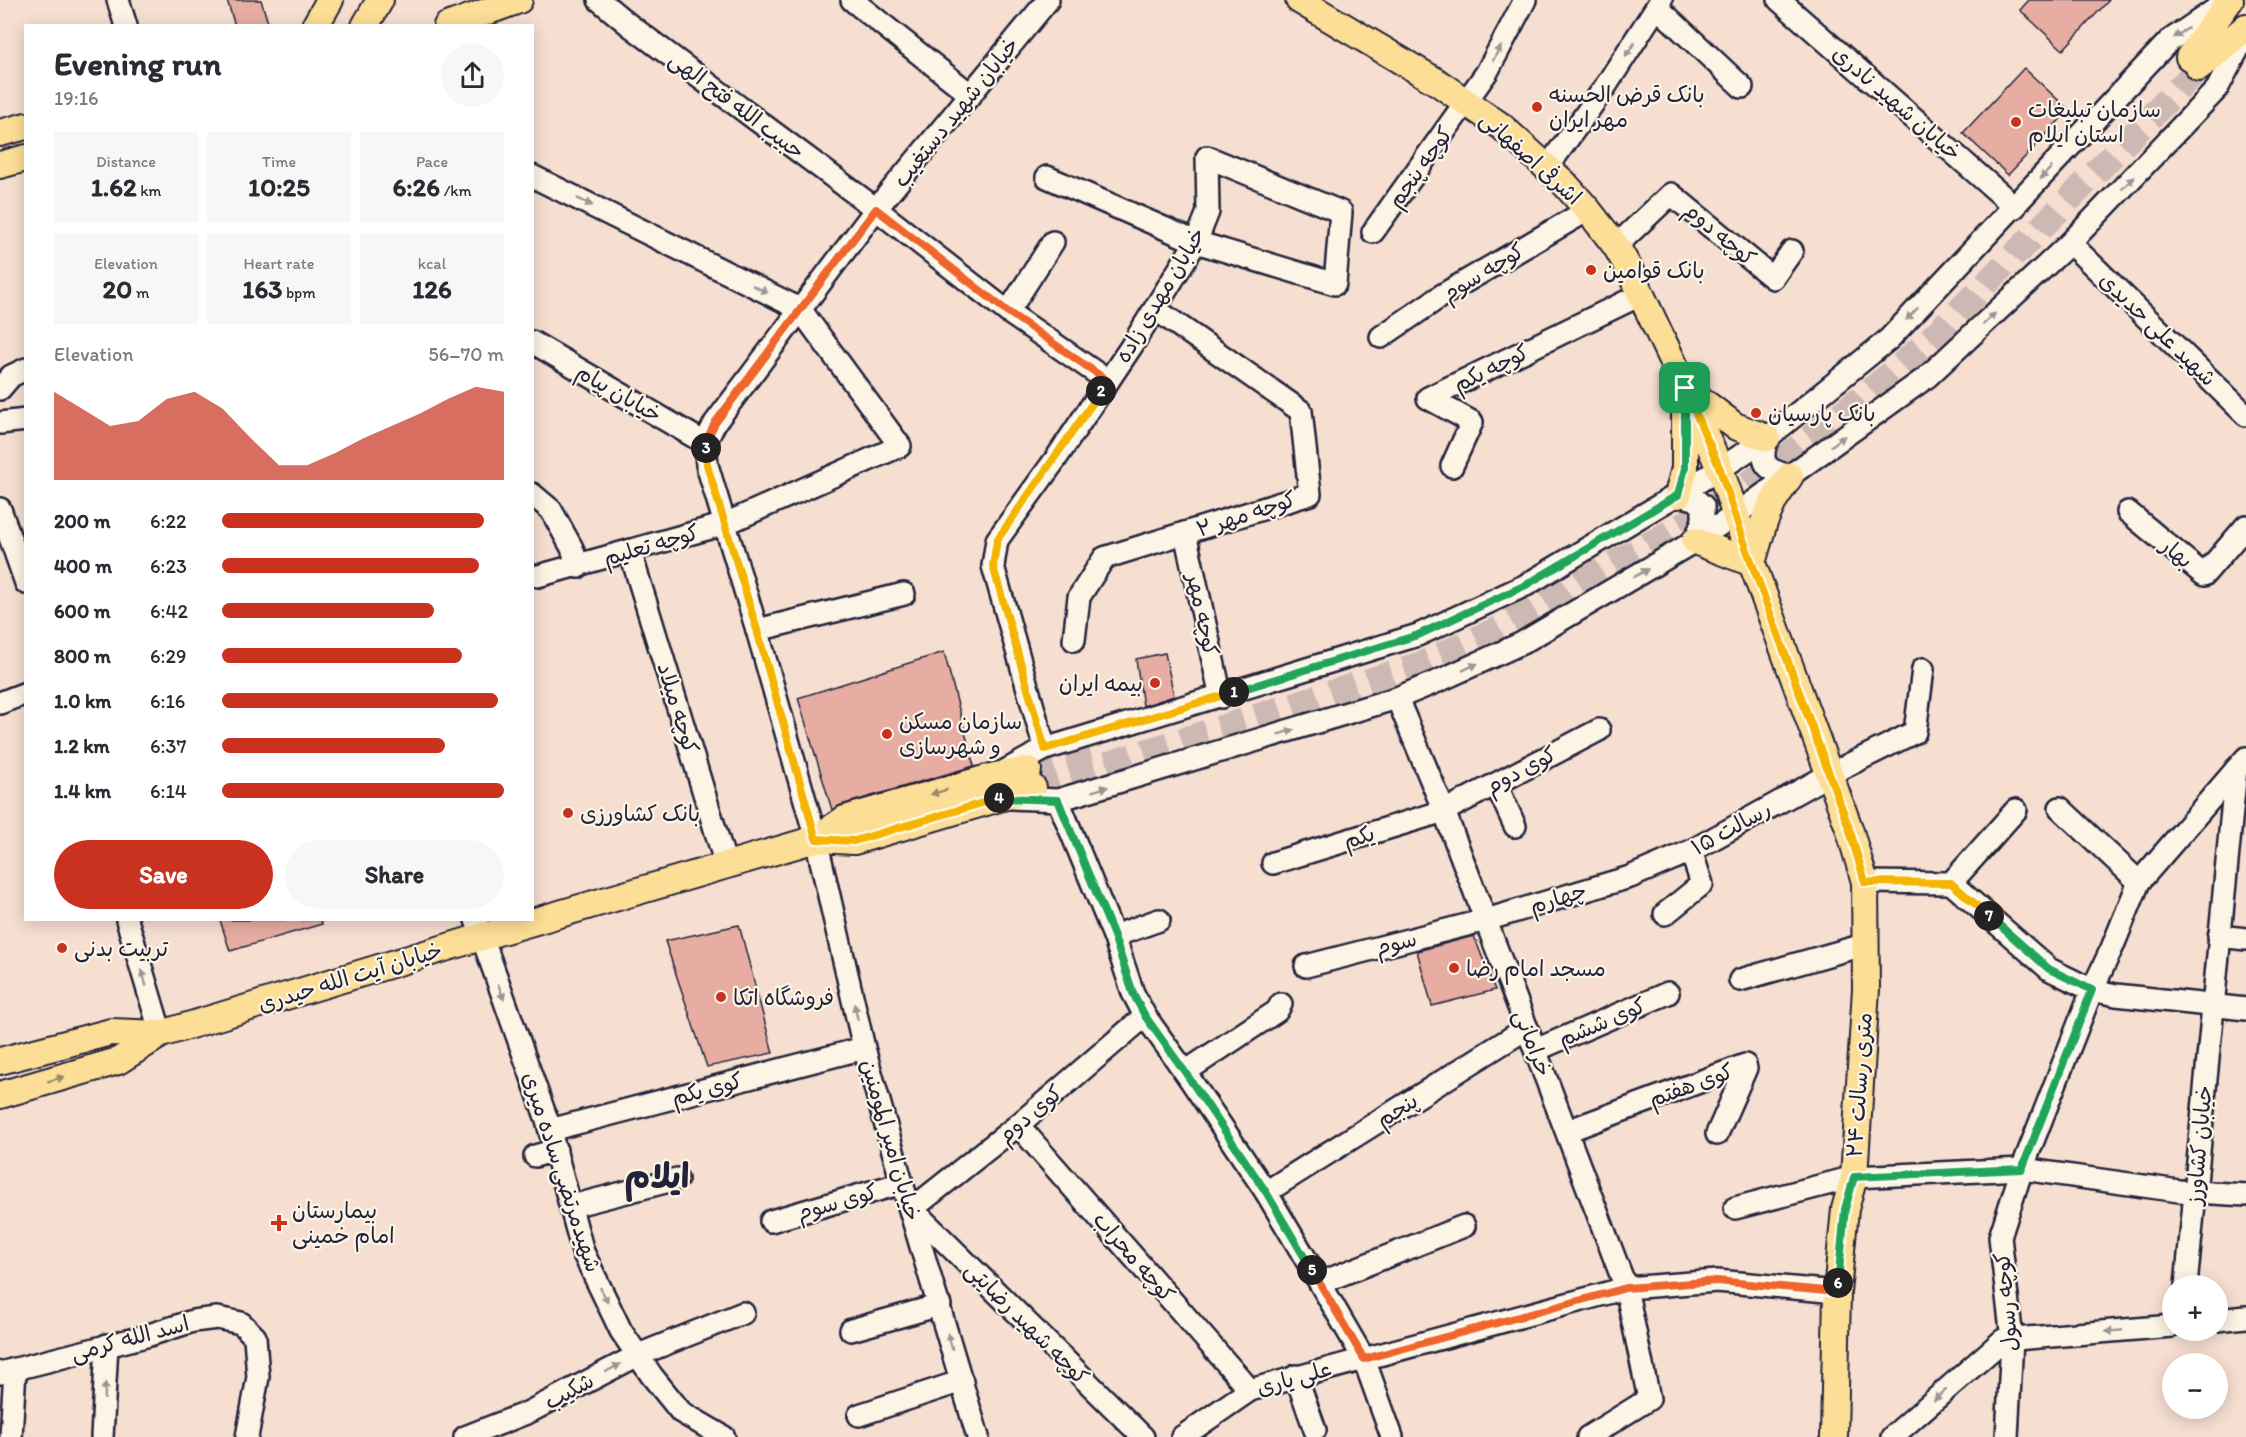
<!DOCTYPE html>
<html lang="en">
<head>
<meta charset="utf-8">
<style>
  :root { --surface:#fff; --page:#f7f7f7; --text:#2b2b33; --muted:#7c7c81; --accent:#c8321e }
  body { margin:0; font-family:Itim,"Playpen Sans Arabic",sans-serif; background:var(--page); color:var(--text); height:100vh; display:flex; flex-direction:column; font-size:22px; white-space:nowrap }
  * { box-sizing:border-box; margin:0 }
  p { font-size:20px; color:var(--muted) }
  .icon { flex:none; width:33px; height:33px; fill:none; stroke:currentColor; stroke-width:2; stroke-linecap:round; stroke-linejoin:round }
  .map { position:relative; flex:1; overflow:hidden }
  .sheet { position:absolute; left:24px; top:24px; width:510px; height:897px; display:flex; flex-direction:column; background:var(--surface); border-radius:0px; box-shadow:0 3px 15px #0003 }
  .sheet>* { flex:none }
  .fabs { position:absolute; left:2162px; top:1275px; display:grid; gap:12px }
  .fabs a { display:grid; place-items:center; width:66px; height:66px; border-radius:50%; background:var(--surface); box-shadow:0 3px 15px #0003; font-size:30px }
  .pin { position:absolute; display:grid; place-items:center; width:51px; height:51px; color:#fff; margin:-26px; border-radius:12px; box-shadow:0 3px 9px #0006 }
  .km { position:absolute; width:30px; height:30px; margin:-15px; border-radius:50%; background:#222; color:#fff; font-size:16px; line-height:30px; text-align:center }
  .round { display:grid; place-items:center; flex:none; width:63px; height:63px; border-radius:32px; background:var(--page) }
  .overview { display:flex; align-items:center; justify-content:space-between; height:102px; padding:0 30px }
  h1 { font-size:33px; font-weight:800; line-height:45px }
  .stats { display:grid; grid-template-columns:repeat(3,1fr); gap:9px; height:102px; padding:6px 30px }
  .stats div { display:grid; align-content:center; border-radius:0px; background:var(--page); text-align:center }
  .stats b { font-size:26px; font-weight:800 }
  .stats small { font-size:16px; font-weight:400 }
  .stats p { font-size:16px }
  .chart { height:168px; padding:12px 30px }
  .chart p { display:flex; justify-content:space-between }
  .chart svg { width:100%; height:108px; margin-top:6px; fill:var(--accent); opacity:.7 }
  .action { display:flex; gap:12px; margin-top:auto; padding:12px 30px }
  .action a { flex:1; height:69px; border-radius:36px; background:var(--accent); color:#fff; font-size:24px; font-weight:800; line-height:69px; text-align:center }
  .action a+a { background:var(--page); color:var(--text) }
  ul { padding:0 30px; list-style:none; font-size:20px }
  li { display:grid; grid-template-columns:96px 72px 1fr; align-items:center; height:45px }
  li i { height:15px; border-radius:8px; background:var(--accent) }
  .map>svg:first-child { display:block }
  .building { fill:#e7ada3; stroke:#22223b; stroke-width:1.5 }
  .lines { fill:none; stroke-linecap:round; stroke-linejoin:round }
  .major-tunnel { stroke:#ccb9b3; stroke-width:26; stroke-dasharray:26 13; stroke-linecap:butt }
  .minor-casing { stroke:#22223b; stroke-width:26 }
  .major-casing { stroke:#22223b; stroke-width:30 }
  .minor { stroke:#fcf5e5; stroke-width:21 }
  .major { stroke:#fdde96; stroke-width:26 }
  .oneway { fill:#9a9698 }
  .oneway2 { fill:#9a896d }
  .split-1-casing { stroke:#fff; stroke-width:12 }
  .split-2-casing { stroke:#fff; stroke-width:12 }
  .split-3-casing { stroke:#fff; stroke-width:12 }
  .split-4-casing { stroke:#fff; stroke-width:12 }
  .split-5-casing { stroke:#fff; stroke-width:12 }
  .split-6-casing { stroke:#fff; stroke-width:12 }
  .split-7-casing { stroke:#fff; stroke-width:12 }
  .split-8-casing { stroke:#fff; stroke-width:12 }
  .split-1 { stroke:#22a559; stroke-width:8 }
  .split-2 { stroke:#f5b400; stroke-width:8 }
  .split-3 { stroke:#f0652b; stroke-width:8 }
  .split-4 { stroke:#f5b400; stroke-width:8 }
  .split-5 { stroke:#22a559; stroke-width:8 }
  .split-6 { stroke:#f0652b; stroke-width:8 }
  .split-7 { stroke:#22a559; stroke-width:8 }
  .split-8 { stroke:#f5b400; stroke-width:8 }
  .poi-dot { fill:#c8321e; stroke:#fcf5e5; stroke-width:2 }
  .labels { text-anchor:middle; dominant-baseline:central; stroke-width:4.5; stroke-linejoin:round; paint-order:stroke }
  .poi-label { font-size:22px; fill:#22223b; stroke:#fcf5e5; text-anchor:start }
  .street-label { font-size:22px; fill:#22223b; stroke:#fcf5e5 }
  .town-label { font-size:34px; font-weight:bold; fill:#22223b; stroke:#fcf5e5 }
</style>
</head>
<body>
<div class="map">
<svg width="2246" height="1437" viewBox="0 0 2246 1437">
  <rect width="100%" height="100%" fill="#f6dfd1"/>
  <filter id="ink" filterUnits="userSpaceOnUse"><feTurbulence type="fractalNoise" baseFrequency=".0167" numOctaves="2"/><feDisplacementMap in="SourceGraphic" scale="12" xChannelSelector="R" yChannelSelector="G"/><feConvolveMatrix kernelMatrix="1 2 1 2 8 2 1 2 1" color-interpolation-filters="sRGB"/></filter>
  <g filter="url(#ink)">
    <!-- building -->
    <g class="building">
      <polygon points="227,0 261,0 269,26 235,26"/>
      <polygon points="2029,0 2109,0 2063,50 2020,10"/>
      <polygon points="2024,68 2069,110 2008,175 1963,133"/>
      <polygon points="944,652 974,766 841,805 832,810 798,698"/>
      <polygon points="1165,653 1174,696 1143,706 1136,659"/>
      <polygon points="220,920 321,920 322,924 230,951"/>
      <polygon points="739,925 773,1053 707,1067 665,941"/>
      <polygon points="1474,936 1495,990 1432,1006 1417,951"/>
    </g>
    <g class="lines">
      <!-- major-tunnel -->
      <g class="major-tunnel">
        <polyline points="1028,770 1096,749"/>
        <polyline points="1033,788 1419,665 1492,632 1682,526 1742,488 1780,462 1896,370 1940,330 2199,68"/>
      </g>
      <defs>
        <g id="minor">
          <polyline points="118,0 126,26"/>
          <polyline points="599,0 628,24 876,209 1008,312 1108,381"/>
          <polyline points="852,0 971,95"/>
          <polyline points="1779,0 2015,207"/>
          <polyline points="1657,7 1742,87"/>
          <polyline points="1547,168 1605,87 1661,0"/>
          <polyline points="532,176 800,309 900,446 725,524 538,576"/>
          <polyline points="1373,232 1487,72 1525,0"/>
          <polyline points="2070,243 2246,415"/>
          <polyline points="1616,246 1671,194 1773,278 1792,251"/>
          <polyline points="1008,312 1053,242"/>
          <polyline points="1381,337 1444,294 1588,210"/>
          <polyline points="532,342 705,443"/>
          <polyline points="0,389 11,376 26,369"/>
          <polyline points="0,423 26,420"/>
          <path d="M1767 438C1760 464 1764 469 1790 476"/>
          <polyline points="1452,466 1472,422 1428,398 1642,294"/>
          <polyline points="532,494 551,510 572,548 578,567"/>
          <polyline points="1678,495 1695,499 1703,506 1703,520 1695,541"/>
          <polyline points="0,509 26,583"/>
          <polyline points="2128,512 2204,575 2246,526"/>
          <polyline points="1185,533 1221,697"/>
          <polyline points="630,551 726,865"/>
          <polyline points="757,630 904,594"/>
          <polyline points="1074,640 1079,597 1104,558 1310,494 1301,411 1155,309"/>
          <polyline points="1397,698 1444,811 1626,1288 1649,1399 1588,1437"/>
          <polyline points="0,703 26,693"/>
          <polyline points="1045,749 993,566 997,540 1055,460 1131,347 1196,242 1208,212 1207,157 1341,212 1335,284 1196,242 1047,177"/>
          <polyline points="1005,771 1045,749 1418,635 1526,585 1720,469 1767,438 1889,339 2169,41 2222,5"/>
          <polyline points="1496,784 1515,826"/>
          <polyline points="1011,798 1058,800 1397,698 1443,679 1522,643 1695,541 1735,515 1927,377 2070,243 2217,89 2246,34"/>
          <polyline points="1058,800 1114,936 1133,993 1145,1016 1185,1072 1266,1192 1320,1283 1364,1359 1392,1437"/>
          <polyline points="2060,808 2139,882"/>
          <polyline points="1273,863 1444,811 1599,730"/>
          <polyline points="1865,882 1951,883 2049,969 2092,990 2116,995 2246,1009"/>
          <polyline points="1951,883 2016,810"/>
          <polyline points="1665,914 1702,884 1691,851"/>
          <polyline points="127,920 161,1034"/>
          <polyline points="476,920 547,1120 583,1252 621,1331 652,1376 681,1412 724,1437"/>
          <polyline points="1114,936 1159,920"/>
          <polyline points="2219,936 2246,939"/>
          <polyline points="1306,966 1486,920 1630,877 1691,851 1830,774 1915,732 1923,669"/>
          <polyline points="1740,980 1867,944"/>
          <polyline points="1536,1050 1668,993"/>
          <polyline points="1185,1072 1277,1011 1281,1004"/>
          <polyline points="1018,1125 1250,1390"/>
          <polyline points="550,1130 864,1048"/>
          <polyline points="1567,1131 1745,1065 1746,1068 1717,1134"/>
          <polyline points="535,1156 556,1150"/>
          <polyline points="1266,1192 1527,1028"/>
          <polyline points="572,1206 677,1179"/>
          <polyline points="1735,1208 1854,1177 2022,1169 2179,1191 2246,1195"/>
          <polyline points="771,1221 902,1183"/>
          <polyline points="1320,1283 1464,1226"/>
          <polyline points="2186,1286 2236,769"/>
          <polyline points="2217,1320 2246,1317"/>
          <polyline points="851,1330 940,1305"/>
          <polyline points="0,1373 146,1336 193,1321 217,1318 241,1323 255,1337 258,1377 247,1437"/>
          <polyline points="1296,1376 1315,1430"/>
          <polyline points="859,1415 962,1381"/>
          <polyline points="11,1437 15,1369"/>
          <polyline points="102,1437 107,1345"/>
          <polyline points="465,1437 529,1412 638,1355 743,1313"/>
          <polyline points="978,1437 902,1183 864,1048 816,839 757,630 707,465 705,443 715,423 876,209 1048,0"/>
          <polyline points="1143,1437 912,1209 1018,1125 1145,1016"/>
          <polyline points="1182,1437 1250,1390 1626,1288 1717,1281 1837,1292"/>
          <polyline points="1892,1437 2003,1340 2172,1326"/>
          <polyline points="2007,1437 2012,1339 2000,1237 2022,1169 2092,990 2112,948 2139,882 2246,758"/>
        </g>
        <g id="major">
          <polyline points="1299,0 1437,82 1473,107 1501,126 1564,183 1588,210 1616,246 1628,267 1685,388 1720,469 1752,563 1849,828 1865,882 1866,989 1854,1177 1845,1209 1837,1292 1834,1437"/>
          <polyline points="315,26 330,0"/>
          <polyline points="365,26 380,0"/>
          <polyline points="447,26 519,0"/>
          <polyline points="2189,57 2230,0"/>
          <polyline points="2199,68 2246,27"/>
          <polyline points="0,133 26,126"/>
          <polyline points="0,165 26,158"/>
          <polyline points="1685,388 1735,426 1767,438"/>
          <polyline points="1678,495 1685,468 1685,400"/>
          <polyline points="1695,541 1752,563"/>
          <polyline points="1752,563 1764,522 1774,500 1790,476"/>
          <polyline points="816,839 854,841 1033,788"/>
          <polyline points="0,1061 111,1032 161,1034"/>
          <polyline points="0,1095 118,1061 161,1034 481,937 816,839 845,819 995,776 1028,770"/>
        </g>
      </defs>
      <!-- minor casing -->
      <use href="#minor" class="minor-casing"/>
      <!-- major casing -->
      <use href="#major" class="major-casing"/>
      <!-- minor -->
      <use href="#minor" class="minor"/>
      <!-- major -->
      <use href="#major" class="major"/>
    </g>
    <!-- one-way arrows -->
    <defs><path id="oneway-solid" d="M-6-.8H1V-3.2L6.5 0L1 3.2V.8H-6Z" transform="scale(1.5)"/></defs>
    <g class="oneway">
      <use href="#oneway-solid" transform="translate(2181 33) rotate(146)"/>
      <use href="#oneway-solid" transform="translate(1630 50) rotate(123)"/>
      <use href="#oneway-solid" transform="translate(1497 53) rotate(-62)"/>
      <use href="#oneway-solid" transform="translate(2046 173) rotate(133)"/>
      <use href="#oneway-solid" transform="translate(2128 183) rotate(-46)"/>
      <use href="#oneway-solid" transform="translate(585 202) rotate(26)"/>
      <use href="#oneway-solid" transform="translate(760 289) rotate(26)"/>
      <use href="#oneway-solid" transform="translate(1912 314) rotate(134)"/>
      <use href="#oneway-solid" transform="translate(1989 319) rotate(-43)"/>
      <use href="#oneway-solid" transform="translate(1838 441) rotate(-36)"/>
      <use href="#oneway-solid" transform="translate(1641 573) rotate(-30)"/>
      <use href="#oneway-solid" transform="translate(1470 667) rotate(-25)"/>
      <use href="#oneway-solid" transform="translate(1286 732) rotate(-17)"/>
      <use href="#oneway-solid" transform="translate(1100 789) rotate(-17)"/>
      <use href="#oneway-solid" transform="translate(144 978) rotate(-106)"/>
      <use href="#oneway-solid" transform="translate(501 992) rotate(70)"/>
      <use href="#oneway-solid" transform="translate(856 1012) rotate(-103)"/>
      <use href="#oneway-solid" transform="translate(604 1295) rotate(64)"/>
      <use href="#oneway-solid" transform="translate(2114 1331) rotate(175)"/>
      <use href="#oneway-solid" transform="translate(950 1341) rotate(-106)"/>
      <use href="#oneway-solid" transform="translate(613 1368) rotate(-28)"/>
      <use href="#oneway-solid" transform="translate(105 1391) rotate(-87)"/>
      <use href="#oneway-solid" transform="translate(1940 1395) rotate(139)"/>
    </g>
    <g class="oneway2">
      <use href="#oneway-solid" transform="translate(939 792) rotate(164)"/>
      <use href="#oneway-solid" transform="translate(56 1079) rotate(-16)"/>
    </g>
  </g>
  <g class="lines" filter="url(#ink)">
    <defs>
      <polyline id="split-1" points="1234,692 1418,635 1526,585 1678,495 1685,468 1685,388"/>
      <polyline id="split-2" points="1101,391 997,540 993,566 1045,749 1234,692"/>
      <polyline id="split-3" points="706,448 705,443 715,423 876,209 1008,312 1108,381 1101,391"/>
      <polyline id="split-4" points="706,448 707,465 757,630 816,839 854,841 999,798"/>
      <polyline id="split-5" points="999,798 1058,800 1114,936 1133,993 1145,1016 1185,1072 1266,1192 1312,1270"/>
      <polyline id="split-6" points="1312,1270 1364,1359 1626,1288 1717,1281 1837,1292 1838,1283"/>
      <polyline id="split-7" points="1838,1283 1845,1209 1854,1177 2022,1169 2092,990 2049,969 1989,916"/>
      <polyline id="split-8" points="1685,388 1720,469 1744,542 1849,828 1865,882 1951,883 1989,916"/>
    </defs>
    <!-- split-1 casing -->
    <use href="#split-1" class="split-1-casing"/>
    <!-- split-2 casing -->
    <use href="#split-2" class="split-2-casing"/>
    <!-- split-3 casing -->
    <use href="#split-3" class="split-3-casing"/>
    <!-- split-4 casing -->
    <use href="#split-4" class="split-4-casing"/>
    <!-- split-5 casing -->
    <use href="#split-5" class="split-5-casing"/>
    <!-- split-6 casing -->
    <use href="#split-6" class="split-6-casing"/>
    <!-- split-7 casing -->
    <use href="#split-7" class="split-7-casing"/>
    <!-- split-8 casing -->
    <use href="#split-8" class="split-8-casing"/>
    <!-- split-1 -->
    <use href="#split-1" class="split-1"/>
    <!-- split-2 -->
    <use href="#split-2" class="split-2"/>
    <!-- split-3 -->
    <use href="#split-3" class="split-3"/>
    <!-- split-4 -->
    <use href="#split-4" class="split-4"/>
    <!-- split-5 -->
    <use href="#split-5" class="split-5"/>
    <!-- split-6 -->
    <use href="#split-6" class="split-6"/>
    <!-- split-7 -->
    <use href="#split-7" class="split-7"/>
    <!-- split-8 -->
    <use href="#split-8" class="split-8"/>
  </g>
  <!-- markers -->
  <g class="poi-dot">
    <circle cx="1537" cy="107" r="6"/>
    <circle cx="2016" cy="122" r="6"/>
    <circle cx="1591" cy="270" r="6"/>
    <circle cx="1756" cy="413" r="6"/>
    <circle cx="1155" cy="683" r="6"/>
    <circle cx="887" cy="734" r="6"/>
    <circle cx="568" cy="813" r="6"/>
    <circle cx="62" cy="948" r="6"/>
    <circle cx="1454" cy="968" r="6"/>
    <circle cx="721" cy="997" r="6"/>
    <path d="M276 1214h6v6h6v6h-6v6h-6v-6h-6v-6h6z"/>
  </g>
  <g class="labels">
    <!-- poi labels -->
    <g class="poi-label">
      <text x="1549" y="94">بانک قرض الحسنه<tspan x="1549" dy="25">مهر ایران</tspan></text>
      <text x="2028" y="109">سازمان تبلیغات<tspan x="2028" dy="25">استان ایلام</tspan></text>
      <text x="1603" y="270">بانک قوامین</text>
      <text x="1768" y="413">بانک پارسیان</text>
      <text x="1143" y="683" text-anchor="end">بیمه ایران</text>
      <text x="899" y="721">سازمان مسکن<tspan x="899" dy="25">و شهرسازی</tspan></text>
      <text x="580" y="813">بانک کشاورزی</text>
      <text x="74" y="948">تربیت بدنی</text>
      <text x="1466" y="968">مسجد امام رضا</text>
      <text x="733" y="997">فروشگاه اتکا</text>
      <text x="292" y="1210">بیمارستان<tspan x="292" dy="25">امام خمینی</tspan></text>
    </g>
    <!-- street labels -->
    <g class="street-label">
      <text transform="translate(1897 103) rotate(41)">خیابان شهید نادری</text>
      <text transform="translate(737 105) rotate(37)">حبیب الله فتح الهی</text>
      <text transform="translate(956 112) rotate(-51)">خیابان شهید دستغیب</text>
      <text transform="translate(1531 158) rotate(42)">اشرفی اصفهانی</text>
      <text transform="translate(1420 167) rotate(-54)">کوچه پنجم</text>
      <text transform="translate(1720 234) rotate(40)">کوچه دوم</text>
      <text transform="translate(1483 272) rotate(-31)">کوچه سوم</text>
      <text transform="translate(1160 295) rotate(-59)">خیابان مهدی زاده</text>
      <text transform="translate(2158 329) rotate(44)">شهید علی حدیدی</text>
      <text transform="translate(1491 368) rotate(-26)">کوچه یکم</text>
      <text transform="translate(619 393) rotate(30)">خیابان پیام</text>
      <text transform="translate(1246 514) rotate(-18)">کوچه مهر ۲</text>
      <text transform="translate(651 545) rotate(-16)">کوچه تعلیم</text>
      <text transform="translate(2177 553) rotate(39)">بهار</text>
      <text transform="translate(1203 615) rotate(78)">کوچه مهر</text>
      <text transform="translate(678 708) rotate(73)">کوچه میلاد</text>
      <text transform="translate(1521 770) rotate(-28)">کوی دوم</text>
      <text transform="translate(1731 828) rotate(-29)">رسالت ۱۵</text>
      <text transform="translate(1359 837) rotate(-17)">یکم</text>
      <text transform="translate(1558 898) rotate(-17)">چهارم</text>
      <text transform="translate(1396 943) rotate(-14)">سوم</text>
      <text transform="translate(350 977) rotate(-17)">خیابان آیت الله حیدری</text>
      <text transform="translate(1602 1022) rotate(-23)">کوی ششم</text>
      <text transform="translate(1533 1043) rotate(69)">خرامانی</text>
      <text transform="translate(1691 1085) rotate(-20)">کوی هفتم</text>
      <text transform="translate(1859 1085) rotate(-86)">۲۴ متری رسالت</text>
      <text transform="translate(707 1089) rotate(-15)">کوی یکم</text>
      <text transform="translate(1397 1110) rotate(-32)">پنجم</text>
      <text transform="translate(1030 1114) rotate(-40)">کوی دوم</text>
      <text transform="translate(891 1140) rotate(74)">خیابان امیر المومنین</text>
      <text transform="translate(2199 1145) rotate(-85)">خیابان کشاورز</text>
      <text transform="translate(562 1172) rotate(72)">شهیدمرتضی ساده میری</text>
      <text transform="translate(837 1202) rotate(-16)">کوی سوم</text>
      <text transform="translate(1134 1257) rotate(49)">کوچه محراب</text>
      <text transform="translate(2006 1302) rotate(-95)">کوچه رسول</text>
      <text transform="translate(1027 1323) rotate(45)">کوچه شهید رضایتی</text>
      <text transform="translate(130 1338) rotate(-15)">اسد الله کرمی</text>
      <text transform="translate(1294 1378) rotate(-16)">علی یاری</text>
      <text transform="translate(569 1391) rotate(-28)">شکیب</text>
    </g>
    <!-- town labels -->
    <g class="town-label">
      <text x="657" y="1176">ایلام</text>
    </g>
  </g>
</svg>
<div class="fabs">
<a>+</a>
<a>−</a>
</div>
<div class="pin" style="left:1685px;top:388px;background:#1e9e55"><svg class="icon" aria-label="arrive" viewBox="0 0 24 24"><path d="M6 21V4h12l-3 4 3 4H6"/></svg></div>
<b class="km" style="left:1234px;top:692px">1</b>
<b class="km" style="left:1101px;top:391px">2</b>
<b class="km" style="left:706px;top:448px">3</b>
<b class="km" style="left:999px;top:798px">4</b>
<b class="km" style="left:1312px;top:1270px">5</b>
<b class="km" style="left:1838px;top:1283px">6</b>
<b class="km" style="left:1989px;top:916px">7</b>
<section class="sheet">
<div class="overview"><div><h1>Evening run</h1><p>19:16</p></div><a class="round"><svg class="icon" aria-label="share" viewBox="0 0 24 24"><path d="M12 15V3M7 8l5-5 5 5M5 13v7h14v-7"/></svg></a></div>
<div class="stats">
<div><p>Distance</p><b>1.62<small> km</small></b></div>
<div><p>Time</p><b>10:25</b></div>
<div><p>Pace</p><b>6:26<small> /km</small></b></div>
</div>
<div class="stats">
<div><p>Elevation</p><b>20<small> m</small></b></div>
<div><p>Heart rate</p><b>163<small> bpm</small></b></div>
<div><p>kcal</p><b>126</b></div>
</div>
<div class="chart"><p><span>Elevation</span>56–70 m</p>
<svg viewBox="0 0 160 44" preserveAspectRatio="none"><path d="M0 44V8L10 15L20 22L30 20L40 11L50 8L60 15L70 27L80 38L90 38L100 33L110 27L120 22L130 17L140 11L150 6L160 8V44z"/></svg>
</div>
<ul>
<li><b>200 m</b>6:22<i style="width:93%"></i></li>
<li><b>400 m</b>6:23<i style="width:91%"></i></li>
<li><b>600 m</b>6:42<i style="width:75%"></i></li>
<li><b>800 m</b>6:29<i style="width:85%"></i></li>
<li><b>1.0 km</b>6:16<i style="width:98%"></i></li>
<li><b>1.2 km</b>6:37<i style="width:79%"></i></li>
<li><b>1.4 km</b>6:14<i style="width:100%"></i></li>
</ul>
<div class="action"><a>Save</a><a>Share</a></div>
</section>
</div>
</body>
</html>
